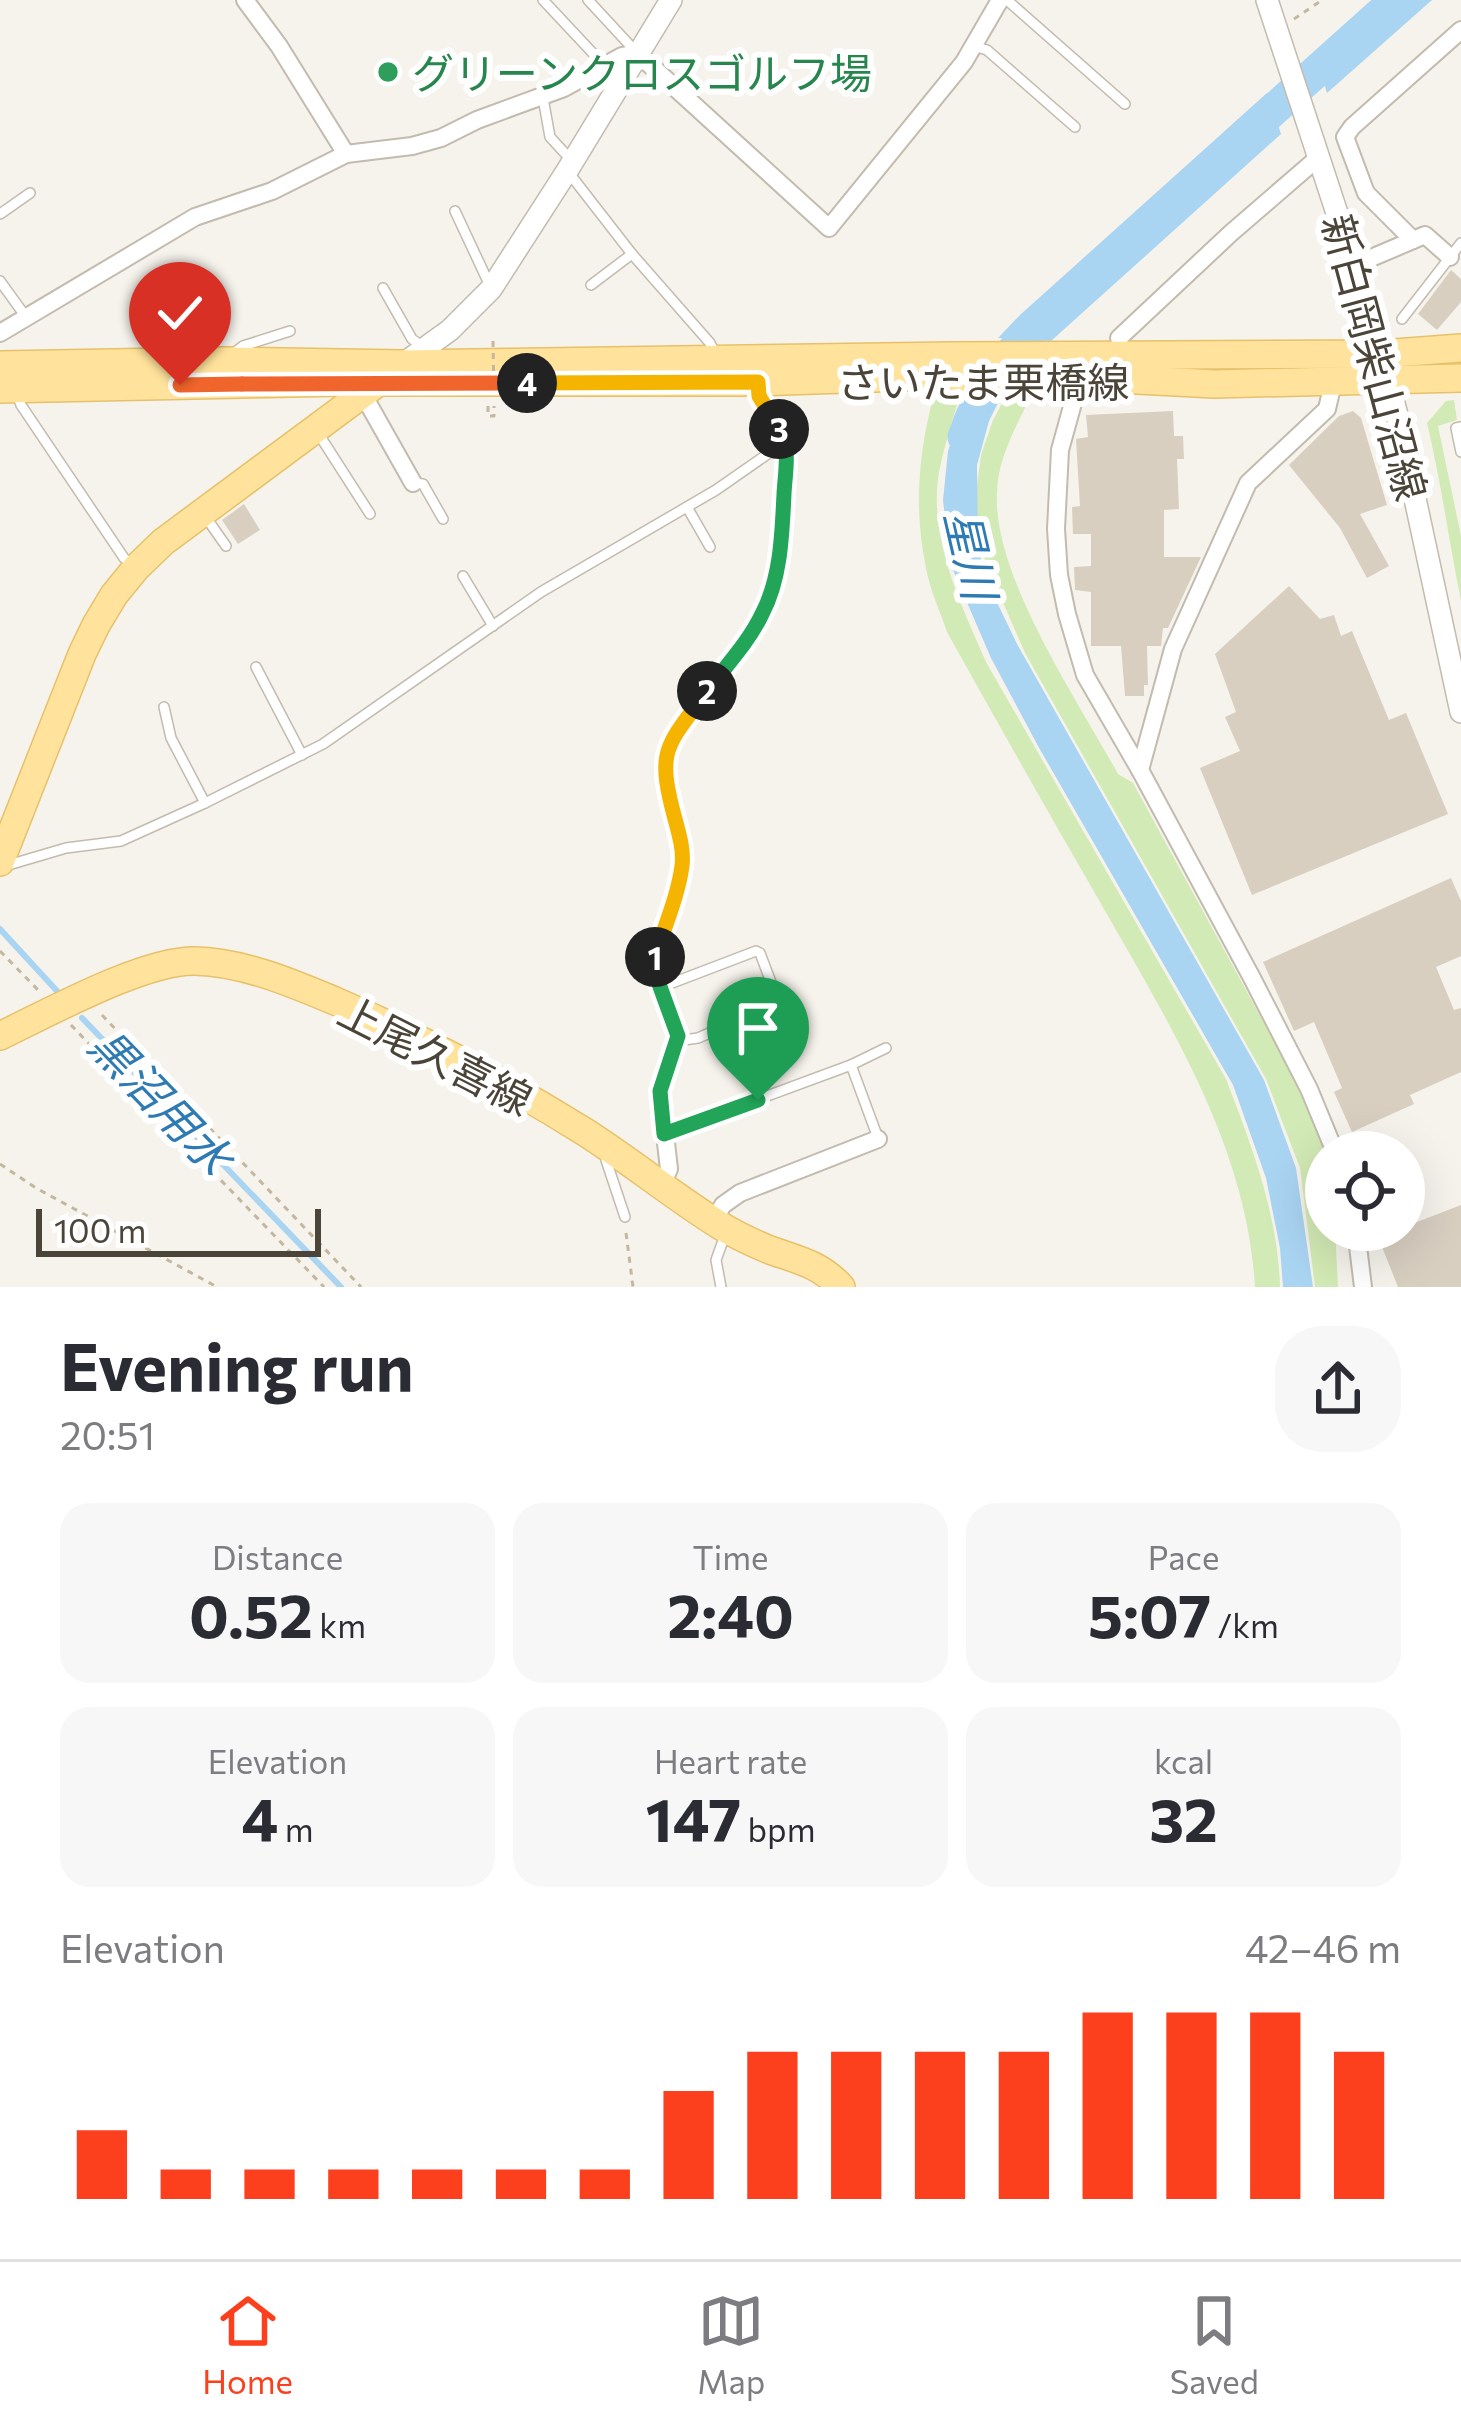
<!DOCTYPE html>
<html lang="en">
<head>
<meta charset="utf-8">
<style>
  :root { --surface:#fff; --page:#f7f7f7; --text:#2b2b33; --muted:#7c7c81; --line:#e1e1e2; --accent:#fc3f1d }
  body { margin:0; font-family:Commissioner,"Noto Sans JP",sans-serif; background:var(--page); color:var(--text); height:100vh; display:flex; flex-direction:column; font-size:45px; white-space:nowrap }
  * { box-sizing:border-box; margin:0 }
  p { font-size:39px; color:var(--muted) }
  .icon { flex:none; width:66px; height:66px; fill:none; stroke:currentColor; stroke-width:2; stroke-linecap:round; stroke-linejoin:round }
  .map { position:relative; height:1287px; overflow:hidden }
  .details { display:flex; flex-direction:column; background:var(--surface); flex:1 }
  .details>* { flex:none }
  .fabs { position:absolute; left:1305px; top:1131px; display:grid; gap:24px }
  .fabs a { display:grid; place-items:center; width:120px; height:120px; border-radius:50%; background:var(--surface); box-shadow:0 12px 48px #0002; font-size:60px }
  .scale { position:absolute; left:36px; bottom:30px; width:285px; box-sizing:border-box; padding-left:12px; border:6px solid #4b4439; border-top:0; font-size:33px; line-height:42px; white-space:nowrap; color:#4b4439; -webkit-text-stroke:9px #fff; paint-order:stroke }
  .pin { position:absolute; display:grid; place-items:center; width:102px; height:102px; color:#fff; margin:-123px -51px; border-radius:50% 50% 50% 0; rotate:-45deg; box-shadow:0 0 12px #0007 }
  .pin .icon { rotate:45deg }
  .km { position:absolute; width:60px; height:60px; margin:-30px; border-radius:50%; background:#222; color:#fff; font-size:33px; line-height:60px; text-align:center }
  .round { display:grid; place-items:center; flex:none; width:126px; height:126px; border-radius:48px; background:var(--page) }
  .headline { display:flex; align-items:center; justify-content:space-between; height:204px; padding:0 60px }
  h1 { font-size:66px; font-weight:700; line-height:90px }
  .figures { display:grid; grid-template-columns:repeat(3,1fr); gap:18px; height:204px; padding:12px 60px }
  .figures div { display:grid; align-content:center; border-radius:30px; background:var(--page); text-align:center }
  .figures b { font-size:60px; font-weight:700 }
  .figures small { font-size:33px; font-weight:400 }
  .figures p { font-size:33px }
  .chart { height:336px; padding:24px 60px }
  .chart p { display:flex; justify-content:space-between }
  .chart svg { width:100%; height:216px; margin-top:12px; stroke:var(--accent); stroke-width:6 }
  .menu { display:flex; justify-content:space-around; align-items:center; height:168px; border-top:3px solid var(--line); background:var(--surface); font-size:33px; color:var(--muted) }
  .menu a { display:grid; justify-items:center; gap:6px }
  .menu .active { color:var(--accent) }
  .map>svg:first-child { display:block }
  .green { fill:#d2eab5 }
  .water { fill:#a9d4f2 }
  .lines { fill:none; stroke-linecap:round; stroke-linejoin:round }
  .stream { stroke:#a9d4f2; stroke-width:6 }
  .river { stroke:#a9d4f2; stroke-width:33 }
  .building { fill:#d8cfc1 }
  .service-casing { stroke:#c2bbae; stroke-width:12 }
  .minor-casing { stroke:#c2bbae; stroke-width:20 }
  .tertiary-casing { stroke:#c2bbae; stroke-width:24 }
  .primary-casing { stroke:#e6c16a; stroke-width:30 }
  .path { stroke:#c4b79f; stroke-width:3; stroke-dasharray:6 6; stroke-linecap:butt }
  .service { stroke:#fff; stroke-width:9 }
  .minor { stroke:#fff; stroke-width:16 }
  .tertiary { stroke:#fff; stroke-width:21 }
  .primary { stroke:#ffe39c; stroke-width:27 }
  .path-bridge { stroke:#c4b79f; stroke-width:3; stroke-dasharray:6 6; stroke-linecap:butt }
  .split-1-casing { stroke:#fff; stroke-width:24 }
  .split-2-casing { stroke:#fff; stroke-width:24 }
  .split-3-casing { stroke:#fff; stroke-width:24 }
  .split-4-casing { stroke:#fff; stroke-width:24 }
  .split-5-casing { stroke:#fff; stroke-width:24 }
  .split-6-casing { stroke:#fff; stroke-width:24 }
  .split-1 { stroke:#22a559; stroke-width:15 }
  .split-2 { stroke:#f5b400; stroke-width:15 }
  .split-3 { stroke:#22a559; stroke-width:15 }
  .split-4 { stroke:#f5b400; stroke-width:15 }
  .split-5 { stroke:#f0652b; stroke-width:15 }
  .split-6 { stroke:#f0652b; stroke-width:15 }
  .leisure-dot { fill:#2e9e5b; stroke:#fff; stroke-width:4.5 }
  .labels { text-anchor:middle; dominant-baseline:central; stroke-width:12; stroke-linejoin:round; paint-order:stroke }
  .leisure-label { font-size:42px; fill:#27864d; stroke:#fff; text-anchor:start }
  .street-label { font-size:42px; fill:#4b4439; stroke:#fff }
  .water-label { font-size:45px; font-style:italic; fill:#2e7ab2; stroke:#fff }
</style>
</head>
<body>
<div class="map">
<svg width="1461" height="1287" viewBox="0 0 1461 1287">
  <rect width="100%" height="100%" fill="#f6f3ec"/>
  <!-- green -->
  <g class="green">
    <path d="M1031 395C1017 426 998 457 997 492 992 575 1078 701 1118 774L1133 783 1288 1067 1317 1127 1326 1155V1230H1335L1338 1287H1315L1300 1168 1266 1079 1025 653 985 561 974 509 981 455 993 420 1006 396Z"/>
    <path d="M933 398H959C952 422 944 447 939 472 928 539 961 604 987 664L1226 1079C1252 1146 1278 1215 1280 1287H1255C1247 1145 1168 1022 1100 902 1048 812 997 722 947 632 940 611 930 590 926 568 914 510 918 456 933 398Z"/>
    <path d="M1454 400 1457 420 1438 426 1461 536V601C1449 541 1441 482 1427 423L1446 401Z"/>
  </g>
  <!-- water -->
  <g class="water">
    <polygon points="1373,0 1432,0 1327,93 1315,54"/>
    <polygon points="1267,93 1281,134 1051,341 998,338 1020,315"/>
    <polygon points="1001,397 989,421 977,465 978,550 992,592 1017,644 1264,1080 1296,1168 1313,1287 1283,1287 1280,1248 1266,1178 1233,1085 1038,746 991,658 950,563 943,500 948,451 965,398"/>
  </g>
  <g class="lines">
    <!-- stream -->
    <g class="stream">
      <polyline points="0,929 57,991"/>
      <polyline points="82,1018 341,1287"/>
    </g>
    <!-- river -->
    <g class="river">
      <polyline points="1243,137 1396,0"/>
      <path d="M964 437C980 386 1016 344 1053 308"/>
    </g>
  </g>
  <!-- building -->
  <g class="building">
    <polygon points="1451,270 1461,279 1461,302 1437,330 1418,314"/>
    <polygon points="1173,411 1174,436 1183,436 1184,459 1177,459 1179,509 1164,510 1164,557 1201,557 1168,628 1163,628 1161,646 1147,646 1148,685 1144,685 1144,696 1125,696 1121,646 1091,646 1091,592 1075,590 1074,567 1091,566 1091,534 1073,534 1072,507 1080,506 1076,439 1088,437 1086,415"/>
    <polygon points="1353,411 1361,418 1387,505 1360,514 1389,566 1367,578 1340,528 1289,465 1339,416"/>
    <polygon points="244,504 260,530 238,544 222,520"/>
    <polygon points="1289,586 1320,619 1334,615 1341,636 1352,631 1389,720 1406,713 1448,814 1252,895 1200,768 1240,751 1225,717 1236,712 1215,654"/>
    <polygon points="1451,878 1461,901 1461,956 1436,967 1454,1010 1461,1008 1461,1072 1410,1095 1414,1104 1352,1132 1334,1092 1342,1088 1314,1022 1294,1031 1263,962"/>
    <polygon points="1461,1205 1461,1287 1398,1287 1378,1237 1404,1230 1404,1227"/>
  </g>
  <g class="lines">
    <defs>
      <g id="service">
        <polyline points="543,0 603,64"/>
        <polyline points="588,0 637,53"/>
        <polyline points="1007,0 1125,104"/>
        <polyline points="973,46 987,50 1075,127"/>
        <polyline points="543,98 550,137 572,161"/>
        <polyline points="569,173 632,254 710,343 716,356"/>
        <polyline points="455,211 491,288"/>
        <polyline points="0,214 30,193"/>
        <polyline points="0,281 26,317"/>
        <polyline points="591,285 632,254"/>
        <polyline points="383,288 412,339 423,347"/>
        <polyline points="1402,319 1461,243"/>
        <polyline points="234,353 243,346 290,331"/>
        <polyline points="17,394 21,405 124,558 136,567"/>
        <polyline points="1461,427 1456,428 1461,452"/>
        <polyline points="318,433 370,514"/>
        <polyline points="413,483 423,484 443,519"/>
        <polyline points="687,507 710,547"/>
        <polyline points="205,516 226,546"/>
        <polyline points="463,576 493,626"/>
        <polyline points="256,667 302,755"/>
        <polyline points="164,707 171,738 205,803"/>
        <polyline points="5,866 66,848 121,841 205,803 323,744 541,592 716,490 772,451 786,450"/>
        <path d="M677 1041 698 1038 776 1004 778 1001 760 953 756 951 659 988C647 947 675 909 682 868 689 821 650 790 673 738L760 620 769 599 780 554 786 450 785 439 759 396V388"/>
        <polyline points="851,1065 878,1138"/>
        <polyline points="664,1134 851,1065 886,1048"/>
        <polyline points="608,1154 606,1160 625,1217"/>
        <polyline points="721,1287 716,1260 725,1235"/>
      </g>
      <g id="minor">
        <polyline points="245,0 279,46 346,154"/>
        <polyline points="1413,240 1366,193 1345,137 1352,127 1461,30"/>
        <polyline points="1355,262 1371,258 1425,235 1450,257"/>
        <polyline points="0,333 195,217 272,191 346,154 412,146 441,138 477,120 564,88 622,56 637,53 829,228 964,62 1000,0"/>
        <polyline points="1119,338 1231,233 1319,157"/>
        <polyline points="357,397 369,405 413,483"/>
        <polyline points="1073,403 1060,450 1056,529 1059,575 1067,614 1085,675 1140,770 1252,978 1309,1089 1335,1152"/>
        <polyline points="1140,770 1173,649 1248,483 1327,409 1333,383"/>
        <polyline points="659,988 678,1036 660,1091 669,1169 661,1186"/>
        <polyline points="713,1221 723,1205 740,1193 878,1139"/>
        <polyline points="1356,1230 1363,1287"/>
      </g>
      <g id="tertiary">
        <polyline points="1267,0 1375,329 1397,415 1461,712"/>
        <polyline points="403,364 450,330 491,289 567,171 671,0"/>
      </g>
      <g id="primary">
        <polyline points="0,365 223,361 403,364 951,356 1381,354 1461,348"/>
        <polyline points="0,389 346,382 758,382 935,376 1062,376 1214,384 1461,378"/>
        <polyline points="0,862 82,654 96,625 114,595 136,568 163,542 380,381"/>
        <path d="M0 1036C48 1013 144 960 195 961 243 962 292 983 335 1001 421 1038 505 1082 585 1132 632 1162 674 1197 721 1226 736 1235 753 1243 770 1250 798 1260 820 1264 841 1287"/>
      </g>
    </defs>
    <!-- service casing -->
    <use href="#service" class="service-casing"/>
    <!-- minor casing -->
    <use href="#minor" class="minor-casing"/>
    <!-- tertiary casing -->
    <use href="#tertiary" class="tertiary-casing"/>
    <!-- primary casing -->
    <use href="#primary" class="primary-casing"/>
    <!-- path -->
    <g class="path">
      <polyline points="1294,19 1322,0"/>
      <polyline points="488,406 488,416 494,416 494,406"/>
      <polyline points="0,951 40,992"/>
      <polyline points="102,1015 361,1287"/>
      <polyline points="71,1025 324,1287"/>
      <polyline points="0,1164 36,1188 217,1287"/>
      <polyline points="626,1233 633,1287"/>
    </g>
    <!-- service -->
    <use href="#service" class="service"/>
    <!-- minor -->
    <use href="#minor" class="minor"/>
    <!-- tertiary -->
    <use href="#tertiary" class="tertiary"/>
    <!-- primary -->
    <use href="#primary" class="primary"/>
    <!-- path-bridge -->
    <polyline class="path-bridge" points="493,341 494,398"/>
  </g>
  <g class="lines">
    <defs>
      <polyline id="split-1" points="655,957 655,973 678,1036 660,1091 664,1134 758,1100"/>
      <path id="split-2" d="M655 957C664 928 678 896 682 866 684 850 679 834 675 819 656 749 666 747 707 691"/>
      <path id="split-3" d="M707 691C725 667 749 642 762 614 781 578 782 534 784 494 785 472 791 448 779 429"/>
      <polyline id="split-4" points="527,383 758,382 759,396 779,429"/>
      <polyline id="split-5" points="242,384 527,383"/>
      <polyline id="split-6" points="180,385 242,384"/>
    </defs>
    <!-- split-1 casing -->
    <use href="#split-1" class="split-1-casing"/>
    <!-- split-2 casing -->
    <use href="#split-2" class="split-2-casing"/>
    <!-- split-3 casing -->
    <use href="#split-3" class="split-3-casing"/>
    <!-- split-4 casing -->
    <use href="#split-4" class="split-4-casing"/>
    <!-- split-5 casing -->
    <use href="#split-5" class="split-5-casing"/>
    <!-- split-6 casing -->
    <use href="#split-6" class="split-6-casing"/>
    <!-- split-1 -->
    <use href="#split-1" class="split-1"/>
    <!-- split-2 -->
    <use href="#split-2" class="split-2"/>
    <!-- split-3 -->
    <use href="#split-3" class="split-3"/>
    <!-- split-4 -->
    <use href="#split-4" class="split-4"/>
    <!-- split-5 -->
    <use href="#split-5" class="split-5"/>
    <!-- split-6 -->
    <use href="#split-6" class="split-6"/>
  </g>
  <!-- markers -->
  <circle class="leisure-dot" cx="388" cy="72" r="12"/>
  <g class="labels">
    <!-- leisure labels -->
    <g class="leisure-label">
      <text x="412" y="72">グリーンクロスゴルフ場</text>
    </g>
    <!-- street labels -->
    <g class="street-label">
      <text transform="translate(1376 357) rotate(75)">新白岡柴山沼線</text>
      <text x="983" y="381">さいたま栗橋線</text>
      <text transform="translate(436 1054) rotate(27)">上尾久喜線</text>
    </g>
    <!-- water labels -->
    <g class="water-label">
      <text transform="translate(973 554) rotate(77)">星川</text>
      <text transform="translate(162 1100) rotate(46)">黒沼用水</text>
    </g>
  </g>
</svg>
<div class="fabs">
<a><svg class="icon" aria-label="locate" viewBox="0 0 24 24"><circle cx="12" cy="12" r="6"/><path d="M12 2v4M12 18v4M2 12h4M18 12h4"/></svg></a>
</div>
<div class="scale">100 m</div>
<div class="pin" style="left:758px;top:1100px;background:#1e9e55"><svg class="icon" aria-label="arrive" viewBox="0 0 24 24"><path d="M6 21V4h12l-3 4 3 4H6"/></svg></div>
<div class="pin" style="left:180px;top:385px;background:#d93025"><svg class="icon" aria-label="check" viewBox="0 0 24 24"><path d="M5 12l5 5 9-10"/></svg></div>
<b class="km" style="left:655px;top:957px">1</b>
<b class="km" style="left:707px;top:691px">2</b>
<b class="km" style="left:779px;top:429px">3</b>
<b class="km" style="left:527px;top:383px">4</b>
</div>
<section class="details">
<div class="headline"><div><h1>Evening run</h1><p>20:51</p></div><a class="round"><svg class="icon" aria-label="share" viewBox="0 0 24 24"><path d="M12 15V3M7 8l5-5 5 5M5 13v7h14v-7"/></svg></a></div>
<div class="figures">
<div><p>Distance</p><b>0.52<small> km</small></b></div>
<div><p>Time</p><b>2:40</b></div>
<div><p>Pace</p><b>5:07<small> /km</small></b></div>
</div>
<div class="figures">
<div><p>Elevation</p><b>4<small> m</small></b></div>
<div><p>Heart rate</p><b>147<small> bpm</small></b></div>
<div><p>kcal</p><b>32</b></div>
</div>
<div class="chart"><p><span>Elevation</span>42–46 m</p>
<svg viewBox="0 0 160 44" preserveAspectRatio="none"><path d="M5 44V30M15 44V38M25 44V38M35 44V38M45 44V38M55 44V38M65 44V38M75 44V22M85 44V14M95 44V14M105 44V14M115 44V14M125 44V6M135 44V6M145 44V6M155 44V14"/></svg>
</div>
</section>
<nav class="menu">
<a class="active"><svg class="icon" aria-label="home" viewBox="0 0 24 24"><path d="M3 11l9-7 9 7M6 9v11h12V9"/></svg>Home</a>
<a><svg class="icon" aria-label="map" viewBox="0 0 24 24"><path d="M3 6l6-2 6 2 6-2v14l-6 2-6-2-6 2zM9 4v14M15 6v14"/></svg>Map</a>
<a><svg class="icon" aria-label="saved" viewBox="0 0 24 24"><path d="M7 4h10v16l-5-4-5 4z"/></svg>Saved</a>
</nav>
</body>
</html>
